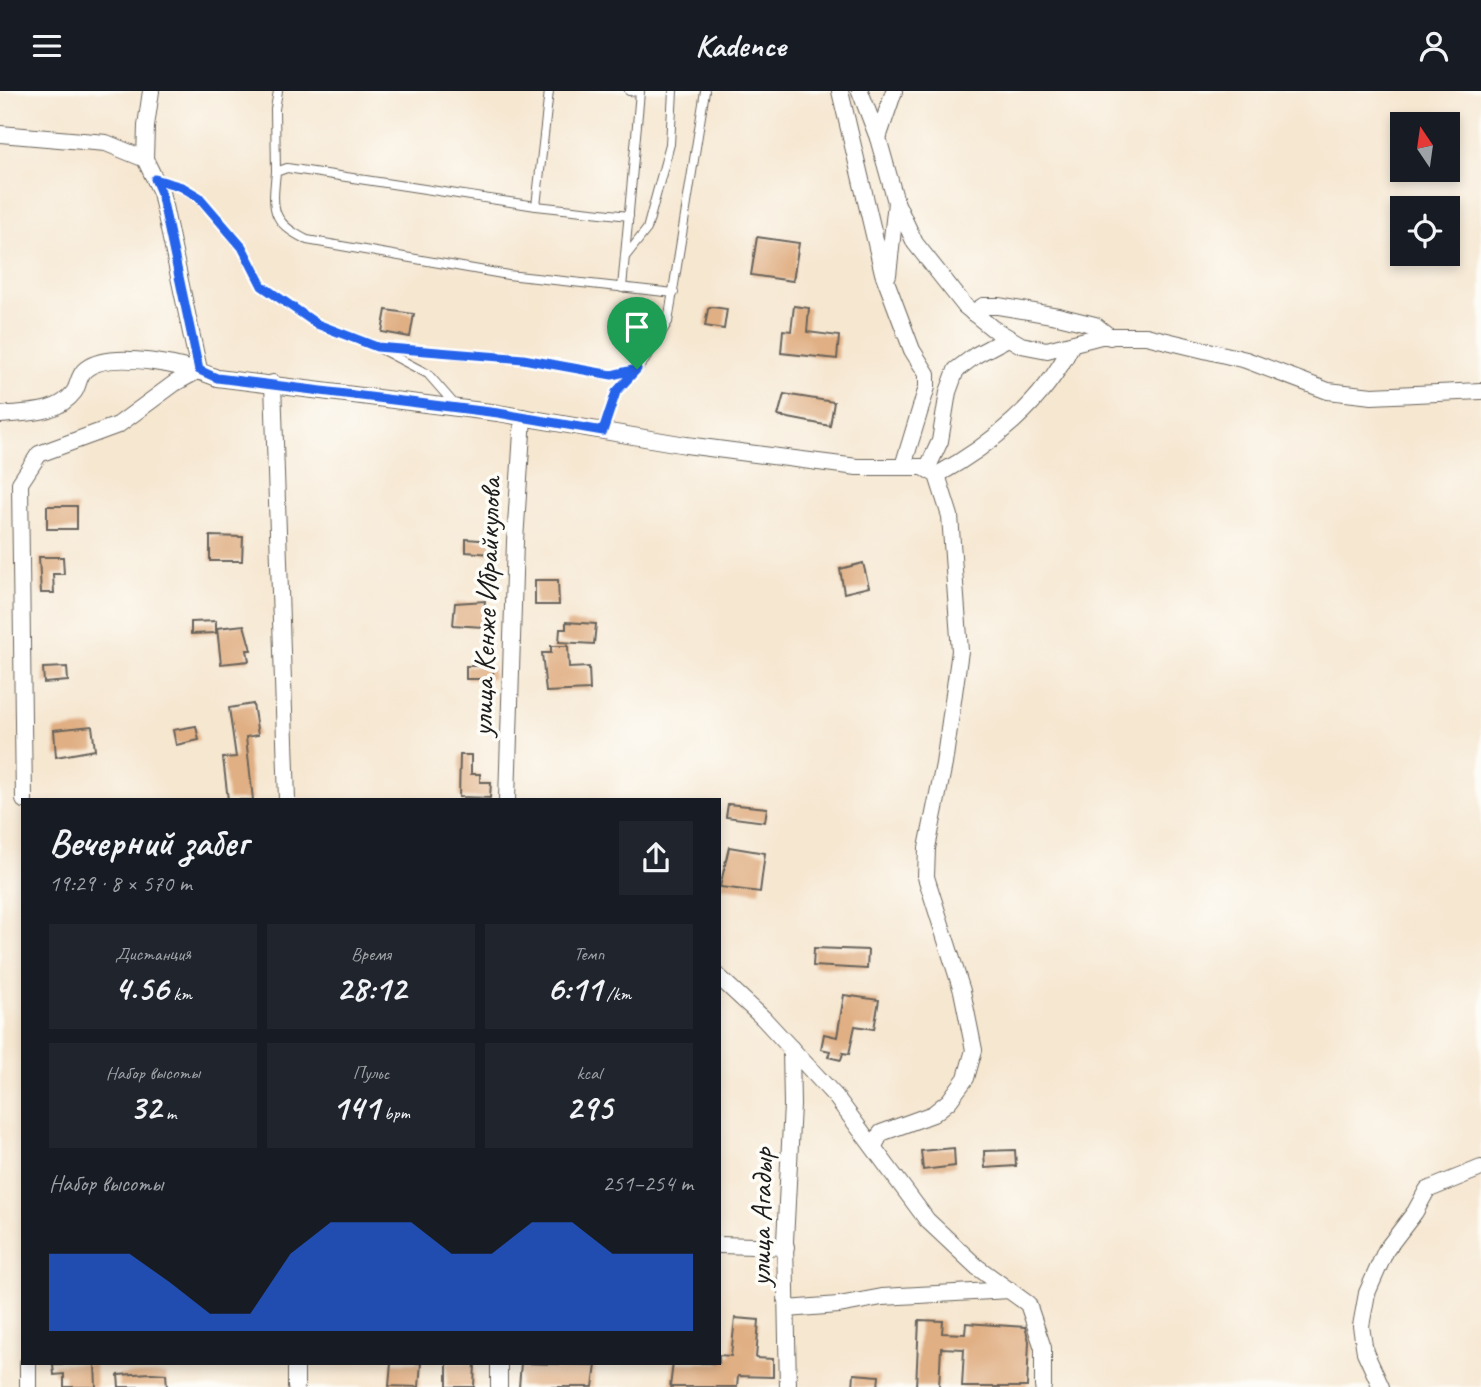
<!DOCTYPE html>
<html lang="ru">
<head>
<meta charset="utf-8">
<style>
  :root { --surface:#171b24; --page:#20242c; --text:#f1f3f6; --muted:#9ea1a6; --accent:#2563eb }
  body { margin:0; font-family:Caveat,sans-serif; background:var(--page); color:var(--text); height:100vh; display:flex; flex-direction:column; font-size:26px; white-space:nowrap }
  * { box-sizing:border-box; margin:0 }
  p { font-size:23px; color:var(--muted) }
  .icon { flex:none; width:38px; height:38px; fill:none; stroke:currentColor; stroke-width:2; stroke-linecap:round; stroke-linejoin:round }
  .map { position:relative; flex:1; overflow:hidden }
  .details { position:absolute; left:21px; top:707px; width:700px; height:567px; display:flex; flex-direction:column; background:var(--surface); border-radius:0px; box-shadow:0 4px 10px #0003 }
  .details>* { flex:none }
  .needle { width:46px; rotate:347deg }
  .buttons { position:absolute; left:1390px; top:21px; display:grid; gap:14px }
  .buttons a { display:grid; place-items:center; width:70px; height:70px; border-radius:0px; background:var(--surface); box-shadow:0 4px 10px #0003; font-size:35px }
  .pin { position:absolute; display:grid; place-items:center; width:60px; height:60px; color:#fff; margin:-72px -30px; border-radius:50% 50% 50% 0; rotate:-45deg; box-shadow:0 0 7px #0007 }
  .pin .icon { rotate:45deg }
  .round { display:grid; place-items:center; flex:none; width:74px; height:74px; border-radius:0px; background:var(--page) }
  .overview { display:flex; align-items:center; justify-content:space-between; height:119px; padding:0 28px }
  h1 { font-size:38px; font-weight:800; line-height:52px }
  .stats { display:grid; grid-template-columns:repeat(3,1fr); gap:10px; height:119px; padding:7px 28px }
  .stats div { display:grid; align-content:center; border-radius:0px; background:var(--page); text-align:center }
  .stats b { font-size:35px; font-weight:800 }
  .stats small { font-size:19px; font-weight:400 }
  .stats p { font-size:19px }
  .chart { height:196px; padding:14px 28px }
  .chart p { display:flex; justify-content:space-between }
  .chart svg { width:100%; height:126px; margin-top:7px; fill:var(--accent); opacity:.7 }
  header { display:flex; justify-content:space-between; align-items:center; height:91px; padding:0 28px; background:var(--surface); font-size:32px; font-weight:800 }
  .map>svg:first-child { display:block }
  .building { fill:#e0af83 }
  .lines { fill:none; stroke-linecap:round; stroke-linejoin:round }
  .lane-casing { stroke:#68635b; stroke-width:10 }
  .street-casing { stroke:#68635b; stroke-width:18 }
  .lane { stroke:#fff; stroke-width:8 }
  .street { stroke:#fff; stroke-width:16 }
  .route-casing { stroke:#fff; stroke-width:14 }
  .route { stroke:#2563eb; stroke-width:9 }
  .labels { text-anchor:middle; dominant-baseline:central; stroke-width:7; stroke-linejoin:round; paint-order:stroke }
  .street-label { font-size:30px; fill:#1c1c1c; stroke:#fdfcf7 }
</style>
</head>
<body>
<header><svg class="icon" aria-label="menu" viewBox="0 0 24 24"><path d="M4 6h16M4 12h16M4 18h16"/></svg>Kadence<svg class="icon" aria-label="person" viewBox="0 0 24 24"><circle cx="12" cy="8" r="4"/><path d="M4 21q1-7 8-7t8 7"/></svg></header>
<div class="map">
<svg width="1481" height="1296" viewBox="0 0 1481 1296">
  <rect width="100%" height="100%" fill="#fdfcf7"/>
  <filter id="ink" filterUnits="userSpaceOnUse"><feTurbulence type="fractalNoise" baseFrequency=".0143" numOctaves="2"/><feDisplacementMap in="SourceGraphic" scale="14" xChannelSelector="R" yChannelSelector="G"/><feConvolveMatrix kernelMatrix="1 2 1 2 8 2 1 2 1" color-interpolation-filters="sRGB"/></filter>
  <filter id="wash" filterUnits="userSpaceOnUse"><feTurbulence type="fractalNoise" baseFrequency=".00686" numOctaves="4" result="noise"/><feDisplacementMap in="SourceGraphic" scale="28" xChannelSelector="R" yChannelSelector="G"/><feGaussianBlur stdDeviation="1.57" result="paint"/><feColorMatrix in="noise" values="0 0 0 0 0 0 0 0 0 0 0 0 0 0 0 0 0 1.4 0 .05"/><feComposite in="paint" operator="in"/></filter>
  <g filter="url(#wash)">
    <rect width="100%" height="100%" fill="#f6e7d1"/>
    <g id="blocks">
      <!-- building -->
      <g class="building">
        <polygon points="757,146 799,152 793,190 751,184"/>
        <polygon points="794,215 809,217 807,241 839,245 837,268 781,262 783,239 791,240"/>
        <polygon points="712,216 727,218 724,238 705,235 708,218"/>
        <polygon points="386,219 414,223 410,246 382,241"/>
        <polygon points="784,303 834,311 830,335 778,325"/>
        <rect x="47" y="415" width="30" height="23"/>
        <polygon points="210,445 243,446 242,470 210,470"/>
        <polygon points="466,448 492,450 492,463 466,461"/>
        <polygon points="39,466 63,466 64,483 53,483 54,502 41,502"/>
        <polygon points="863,472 869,496 844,502 840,478"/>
        <polygon points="535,489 558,489 559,514 535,514"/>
        <polygon points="485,510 483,536 453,534 455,512"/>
        <polygon points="216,530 216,542 191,543 191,531"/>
        <polygon points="566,531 596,533 594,553 559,551 560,538 566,538"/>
        <polygon points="244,534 251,559 247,559 249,570 221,573 217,537"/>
        <polygon points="551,555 568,555 569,577 589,576 590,599 546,601 542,562 551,562"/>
        <rect x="466" y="575" width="27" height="13"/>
        <polygon points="67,576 68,590 44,592 43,577"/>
        <polygon points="253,613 258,644 246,646 253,709 228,709 223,667 236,666 229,617"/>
        <polygon points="92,635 95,659 56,666 54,639"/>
        <polygon points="196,635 199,649 176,654 173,639"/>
        <polygon points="460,664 471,664 471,683 480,683 480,691 491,691 490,707 459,706"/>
        <polygon points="728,713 767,717 765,731 726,726"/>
        <polygon points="729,756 765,762 760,801 720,796"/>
        <polygon points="814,857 868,859 867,878 813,875"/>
        <polygon points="844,904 879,909 874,938 855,935 849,963 843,962 841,969 828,966 830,960 821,958 824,943 837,946"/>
        <polygon points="954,1057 955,1075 923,1079 921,1060"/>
        <polygon points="1015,1059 1016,1075 985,1077 984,1060"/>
        <polygon points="735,1227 759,1229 756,1267 773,1268 773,1286 738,1285 737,1296 670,1296 673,1272 719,1272 719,1264 731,1265"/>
        <polygon points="919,1229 943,1230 942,1242 965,1243 966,1232 1025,1236 1029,1250 1027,1296 962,1296 964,1258 941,1257 939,1296 916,1296"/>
        <polygon points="95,1272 96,1296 64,1296 64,1283 54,1284 53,1273"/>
        <polygon points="391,1272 421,1272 419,1296 389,1295"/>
        <polygon points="447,1272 475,1272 474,1296 447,1296"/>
        <polygon points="521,1272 596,1274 593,1296 519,1296"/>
        <polygon points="151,1282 166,1283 167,1296 119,1296 118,1284"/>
        <polygon points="854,1283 879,1285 878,1296 853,1296"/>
      </g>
    </g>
  </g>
  <g filter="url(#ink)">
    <use href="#blocks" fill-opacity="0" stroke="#68635b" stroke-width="2"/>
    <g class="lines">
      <defs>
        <g id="lane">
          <polyline points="276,81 275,18 278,0"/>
          <polyline points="157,88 182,96 199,106 242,156 262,195 317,233 371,253 428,283 456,315"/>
          <polyline points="536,115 549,0"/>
          <path d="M629 125 536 115 287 77 276 81C272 119 271 131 307 149L508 184 674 202"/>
          <polyline points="625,166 647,138 670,53 673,0"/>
          <polyline points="622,197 640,1 629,0"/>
          <polyline points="380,256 523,268 612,284 637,278"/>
          <polyline points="603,340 616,301 645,269 668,231 705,0"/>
        </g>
        <g id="street">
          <polyline points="840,0 883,182 912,259 927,283 927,296 903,375"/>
          <polyline points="860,0 878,47 896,111 915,152 965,215 992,237 1021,254 1047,259 1101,245 1146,245 1246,269 1328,300 1372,305 1481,300"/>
          <polyline points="0,43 106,52 145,68 161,101 199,279"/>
          <polyline points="878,47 894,0"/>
          <polyline points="145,68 146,35 151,0"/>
          <polyline points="888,184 896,111"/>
          <polyline points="973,222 983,215 998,215 1058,225 1095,234 1110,246"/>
          <polyline points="273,292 287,709"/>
          <path d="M0 324C26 321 57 324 74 301 79 294 78 284 86 278 111 258 190 275 217 287L498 322 686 354 857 376H923L937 384 950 425 960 560 944 673 927 757 926 786 962 900 974 959 966 987 949 1010 933 1023 881 1042 874 1055"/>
          <polyline points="927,378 940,350 948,301 956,279 976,264 1008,247"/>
          <path d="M937 384C990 355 1044 311 1071 255"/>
          <polyline points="24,709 20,392 39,363 118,334 175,292 199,279"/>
          <polyline points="507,709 515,450 523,326"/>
          <polyline points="719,886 763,927 836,1006 927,1129 977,1176 1028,1213 1043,1257 1043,1296"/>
          <polyline points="719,1154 786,1156"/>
          <polyline points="787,1218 839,1214 882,1206 1010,1199"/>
          <polyline points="28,1272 28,1296"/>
          <polyline points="296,1296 296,1272"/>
          <polyline points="499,1296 499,1272"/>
          <polyline points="788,1296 785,1150 792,1014 791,957"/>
          <polyline points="1381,1296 1365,1261 1361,1235 1367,1202 1386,1159 1415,1121 1427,1099 1481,1077"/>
        </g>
      </defs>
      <!-- lane casing -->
      <use href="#lane" class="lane-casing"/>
      <!-- street casing -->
      <use href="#street" class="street-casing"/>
      <!-- lane -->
      <use href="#lane" class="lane"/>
      <!-- street -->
      <use href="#street" class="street"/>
    </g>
  </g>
  <g class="lines" filter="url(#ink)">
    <defs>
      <polygon id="route" points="155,88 182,96 199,106 242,156 262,195 317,233 377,256 523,268 612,284 637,278 616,301 603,340 498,322 217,287 199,279 161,102"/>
    </defs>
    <!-- route casing -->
    <use href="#route" class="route-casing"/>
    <!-- route -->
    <use href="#route" class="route"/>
  </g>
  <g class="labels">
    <!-- street labels -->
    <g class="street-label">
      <text transform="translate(486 516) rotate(-88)">улица Кенже Ибрайкулова</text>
      <text transform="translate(761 1126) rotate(-89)">улица Агадыр</text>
    </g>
  </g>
</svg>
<div class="buttons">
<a><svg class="needle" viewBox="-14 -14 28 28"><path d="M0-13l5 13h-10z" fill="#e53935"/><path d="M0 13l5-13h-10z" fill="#9ea1a6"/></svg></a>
<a><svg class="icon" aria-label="locate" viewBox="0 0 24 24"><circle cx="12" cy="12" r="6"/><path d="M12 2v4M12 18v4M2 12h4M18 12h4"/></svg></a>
</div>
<div class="pin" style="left:637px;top:278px;background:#1e9e55"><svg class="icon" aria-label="arrive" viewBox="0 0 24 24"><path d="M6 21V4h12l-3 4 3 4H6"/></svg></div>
<section class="details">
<div class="overview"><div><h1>Вечерний забег</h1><p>19:29 · 8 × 570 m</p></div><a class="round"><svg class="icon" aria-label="share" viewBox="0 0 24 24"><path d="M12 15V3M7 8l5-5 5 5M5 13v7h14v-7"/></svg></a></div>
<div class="stats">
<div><p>Дистанция</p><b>4.56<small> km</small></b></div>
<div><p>Время</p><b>28:12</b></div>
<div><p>Темп</p><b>6:11<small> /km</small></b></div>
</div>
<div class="stats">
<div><p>Набор высоты</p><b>32<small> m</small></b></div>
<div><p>Пульс</p><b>141<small> bpm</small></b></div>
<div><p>kcal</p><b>295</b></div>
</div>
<div class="chart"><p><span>Набор высоты</span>251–254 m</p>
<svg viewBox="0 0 160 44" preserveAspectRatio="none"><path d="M0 44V17L10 17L20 17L30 27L40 38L50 38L60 17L70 6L80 6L90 6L100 17L110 17L120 6L130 6L140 17L150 17L160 17V44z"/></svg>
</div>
</section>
</div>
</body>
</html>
